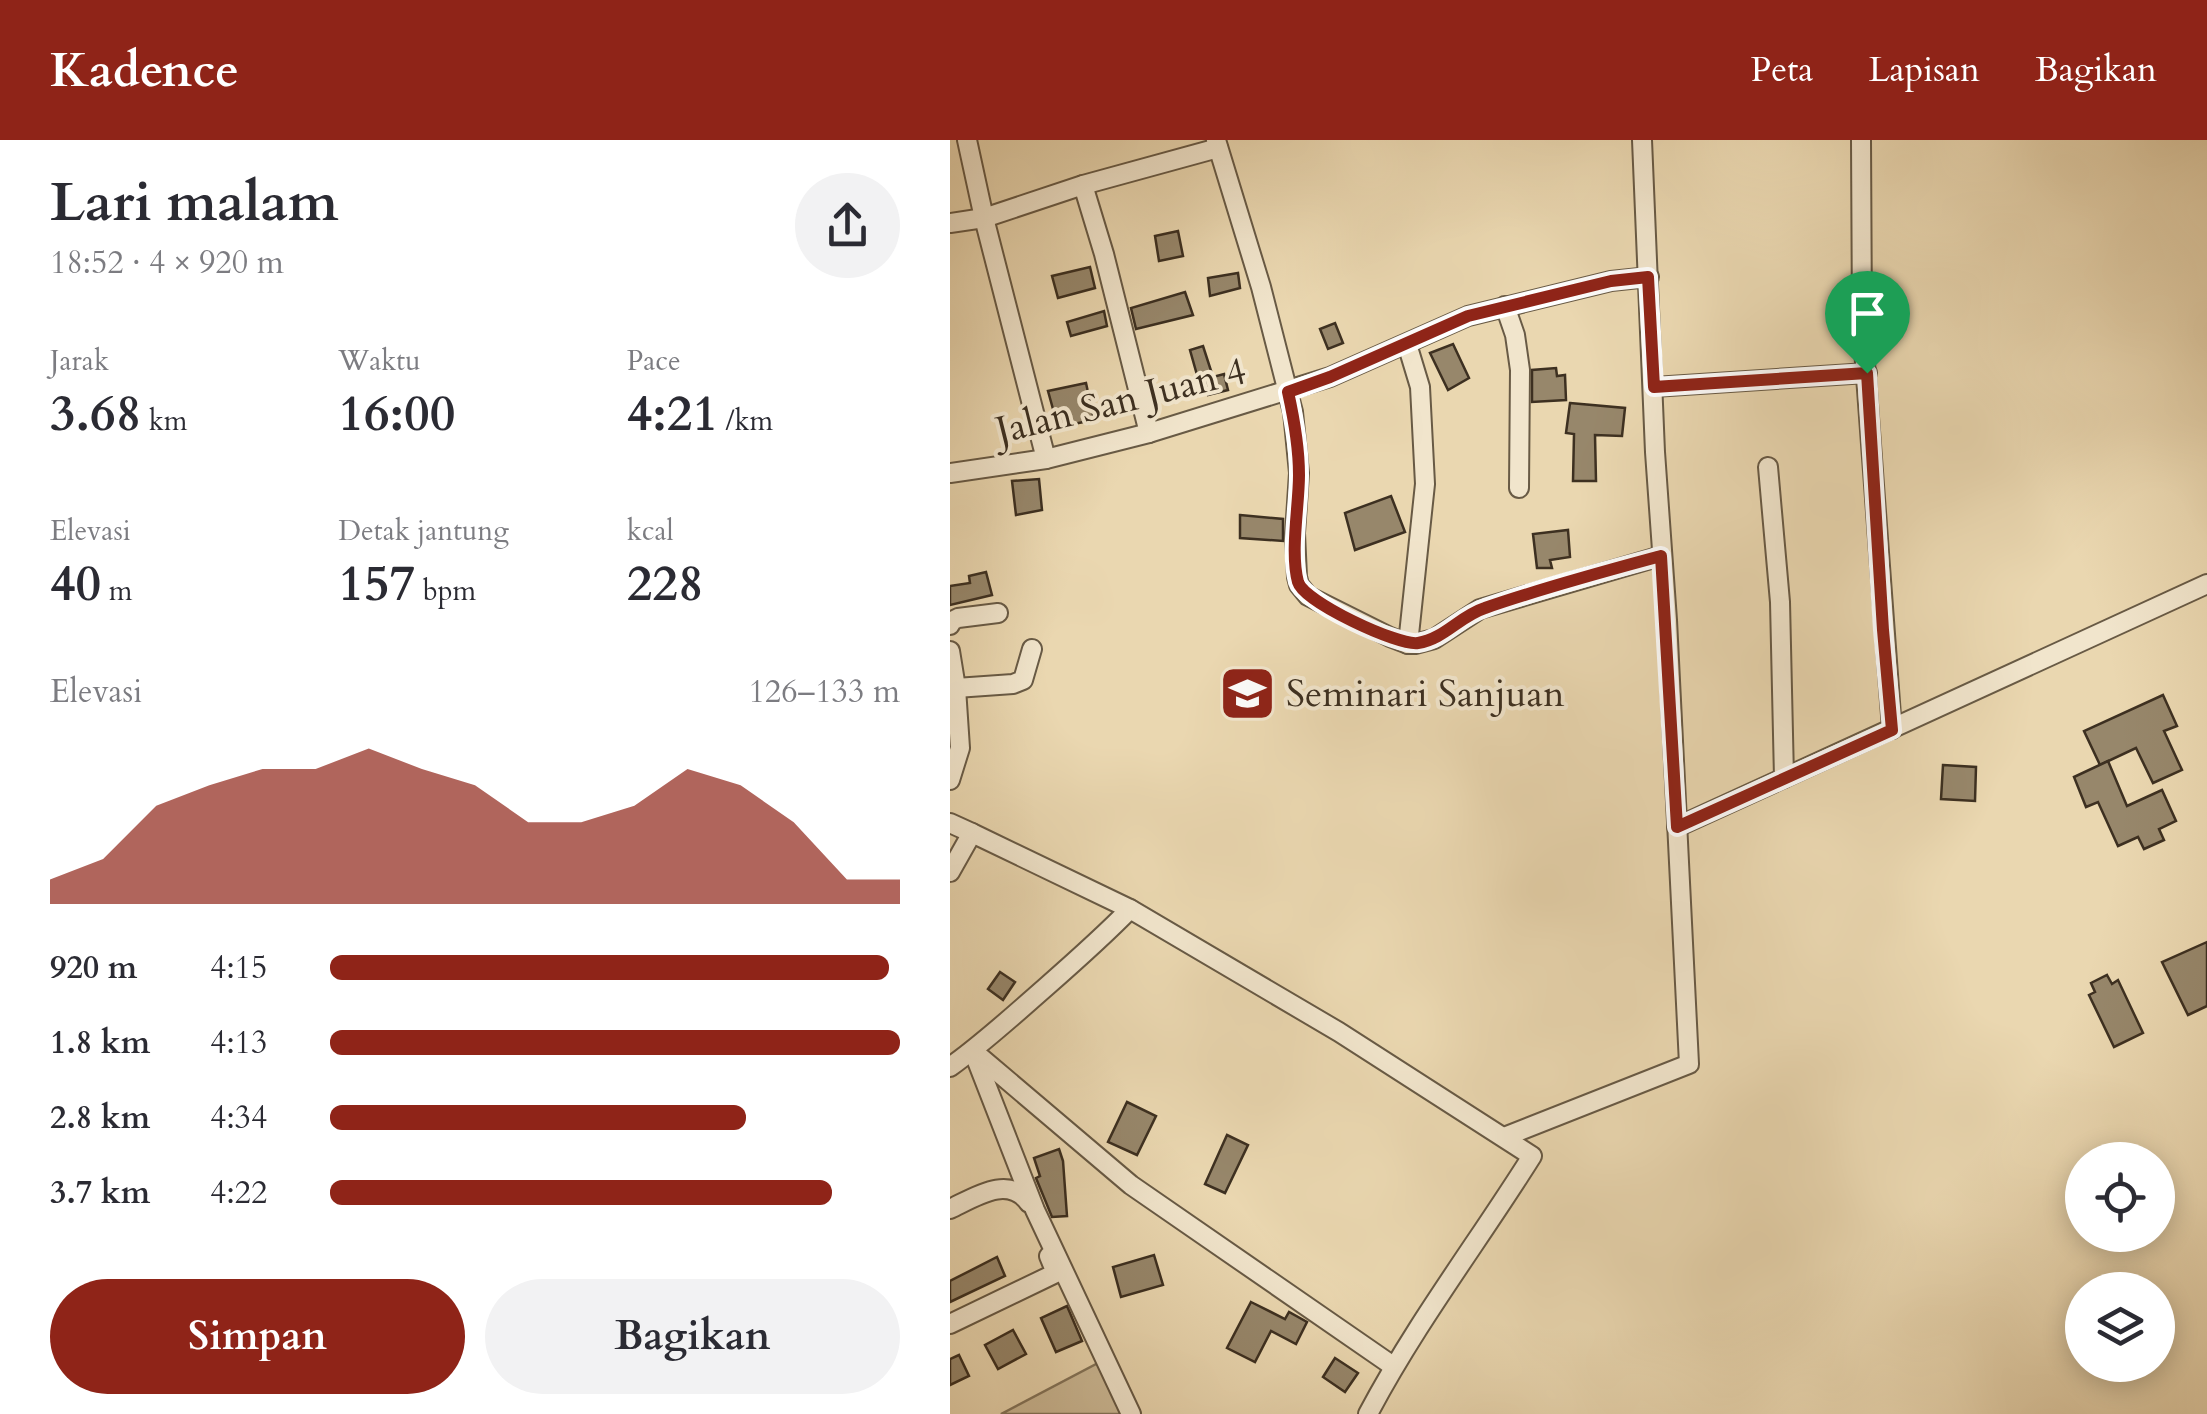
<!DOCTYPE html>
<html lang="id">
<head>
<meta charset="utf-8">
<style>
  :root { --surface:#fff; --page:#f2f2f3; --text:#2b2b33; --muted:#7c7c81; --accent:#8f2418 }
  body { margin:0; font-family:Cardo,serif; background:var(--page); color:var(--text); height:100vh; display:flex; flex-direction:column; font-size:38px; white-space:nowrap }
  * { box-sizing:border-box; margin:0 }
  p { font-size:32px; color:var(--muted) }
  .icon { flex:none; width:55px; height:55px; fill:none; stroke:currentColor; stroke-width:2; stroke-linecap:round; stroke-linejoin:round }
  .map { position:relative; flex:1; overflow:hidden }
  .details { display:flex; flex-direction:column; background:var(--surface); width:950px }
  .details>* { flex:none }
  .fabs { position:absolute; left:1115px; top:1002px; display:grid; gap:20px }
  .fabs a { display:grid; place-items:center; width:110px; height:110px; border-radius:50%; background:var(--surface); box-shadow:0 5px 25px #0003; font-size:50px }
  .pin { position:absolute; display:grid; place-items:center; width:85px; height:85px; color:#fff; margin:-102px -42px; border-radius:50% 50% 50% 0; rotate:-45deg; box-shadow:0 0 10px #0007 }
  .pin .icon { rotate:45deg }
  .round { display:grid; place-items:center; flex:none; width:105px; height:105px; border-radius:52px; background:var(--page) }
  .overview { display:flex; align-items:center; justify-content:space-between; height:170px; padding:0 50px }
  h1 { font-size:55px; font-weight:700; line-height:75px }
  .stats { display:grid; grid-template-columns:repeat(3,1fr); gap:15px; height:170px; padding:10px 50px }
  .stats div { display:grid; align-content:center }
  .stats b { font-size:50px; font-weight:700 }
  .stats small { font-size:28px; font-weight:400 }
  .stats p { font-size:28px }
  .chart { height:280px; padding:20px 50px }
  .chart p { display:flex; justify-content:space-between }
  .chart svg { width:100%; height:180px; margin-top:10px; fill:var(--accent); opacity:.7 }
  .button { display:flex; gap:20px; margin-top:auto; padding:20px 50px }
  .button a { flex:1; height:115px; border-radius:60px; background:var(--accent); color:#fff; font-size:40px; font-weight:700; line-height:115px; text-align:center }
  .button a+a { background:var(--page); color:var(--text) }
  ul { padding:0 50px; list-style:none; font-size:32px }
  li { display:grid; grid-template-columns:160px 120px 1fr; align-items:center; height:75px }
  li i { height:25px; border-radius:12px; background:var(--accent) }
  header { display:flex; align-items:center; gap:60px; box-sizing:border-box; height:140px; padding:0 50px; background:var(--accent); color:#fff }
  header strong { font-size:48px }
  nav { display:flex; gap:55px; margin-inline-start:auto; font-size:35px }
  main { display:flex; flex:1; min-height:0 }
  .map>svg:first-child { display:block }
  .grass { fill:#cdbb98; stroke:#85765c; stroke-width:2.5 }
  .building { fill:#97876b; stroke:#3d3021; stroke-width:2.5 }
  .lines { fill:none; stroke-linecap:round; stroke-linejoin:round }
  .minor-casing { stroke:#685a45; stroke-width:22 }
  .minor { stroke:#f1e5cc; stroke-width:18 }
  .route-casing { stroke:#fff; stroke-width:20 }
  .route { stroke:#8f2418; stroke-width:12 }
  .labels { text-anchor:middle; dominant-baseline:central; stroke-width:8; stroke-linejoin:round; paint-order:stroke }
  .street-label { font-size:38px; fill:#3d3021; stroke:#f1e5cc }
  .poi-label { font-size:38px; fill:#3d3021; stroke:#f1e5cc; text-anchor:start }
</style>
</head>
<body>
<header>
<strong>Kadence</strong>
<nav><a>Peta</a><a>Lapisan</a><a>Bagikan</a></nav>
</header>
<main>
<section class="details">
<div class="overview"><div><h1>Lari malam</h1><p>18:52 · 4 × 920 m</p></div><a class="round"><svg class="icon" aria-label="share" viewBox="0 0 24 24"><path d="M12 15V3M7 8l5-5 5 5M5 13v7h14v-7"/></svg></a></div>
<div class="stats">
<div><p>Jarak</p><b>3.68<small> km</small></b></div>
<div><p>Waktu</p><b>16:00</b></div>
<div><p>Pace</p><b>4:21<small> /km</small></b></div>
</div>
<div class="stats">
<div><p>Elevasi</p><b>40<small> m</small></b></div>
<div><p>Detak jantung</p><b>157<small> bpm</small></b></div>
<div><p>kcal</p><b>228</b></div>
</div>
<div class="chart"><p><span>Elevasi</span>126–133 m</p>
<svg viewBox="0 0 160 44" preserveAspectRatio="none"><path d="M0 44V38L10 33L20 20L30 15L40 11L50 11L60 6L70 11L80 15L90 24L100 24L110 20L120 11L130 15L140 24L150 38L160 38V44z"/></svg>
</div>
<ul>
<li><b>920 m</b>4:15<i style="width:98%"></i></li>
<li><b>1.8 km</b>4:13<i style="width:100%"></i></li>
<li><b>2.8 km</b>4:34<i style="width:73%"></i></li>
<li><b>3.7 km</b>4:22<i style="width:88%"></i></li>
</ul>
<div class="button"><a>Simpan</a><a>Bagikan</a></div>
</section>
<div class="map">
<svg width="1257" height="1274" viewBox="0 0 1257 1274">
  <rect width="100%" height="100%" fill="#ead7b0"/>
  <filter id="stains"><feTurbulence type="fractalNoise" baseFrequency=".002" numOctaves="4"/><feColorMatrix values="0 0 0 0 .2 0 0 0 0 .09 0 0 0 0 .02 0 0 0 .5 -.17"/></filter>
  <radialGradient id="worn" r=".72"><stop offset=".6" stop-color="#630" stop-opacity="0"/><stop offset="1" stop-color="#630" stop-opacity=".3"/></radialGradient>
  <!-- grass -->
  <polygon class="grass" points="150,1222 172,1274 51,1274"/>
  <!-- building -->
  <g class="building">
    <polygon points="228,91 233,116 209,121 205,96"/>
    <polygon points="140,127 145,148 108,158 102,136"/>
    <polygon points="288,133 290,148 260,156 258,138"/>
    <polygon points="235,152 243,175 186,189 181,168"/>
    <polygon points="154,171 157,186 121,196 117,182"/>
    <polygon points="385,183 393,203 378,209 370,189"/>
    <polygon points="503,204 519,238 498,250 480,213"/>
    <polygon points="253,206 263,237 274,234 278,250 258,255 255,240 249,242 240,210"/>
    <polygon points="606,228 607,236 615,235 616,260 582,262 582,230"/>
    <polygon points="136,243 144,280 108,287 98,251"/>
    <polygon points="620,263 675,268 672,296 645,295 646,341 623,341 624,294 616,293"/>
    <polygon points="89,339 92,370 66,375 62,341"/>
    <polygon points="441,356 455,392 405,410 395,373"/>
    <polygon points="290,375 333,379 333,401 290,398"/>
    <polygon points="618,390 620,417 600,420 602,428 587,428 583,394"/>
    <polygon points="36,432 42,455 0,465 0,446 20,443 19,436"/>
    <polygon points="1213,555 1227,586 1214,591 1232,630 1203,643 1186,608 1150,625 1134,591"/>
    <polygon points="1158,621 1177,666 1212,650 1226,681 1209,689 1214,700 1194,709 1188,697 1168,706 1148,662 1136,667 1124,637"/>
    <polygon points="993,625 1026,627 1025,661 991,659"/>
    <polygon points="1257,802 1257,866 1238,875 1212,822"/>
    <polygon points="50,832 65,842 53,860 38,849"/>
    <polygon points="1157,835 1162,844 1168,840 1193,893 1164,907 1139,855 1145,852 1141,843"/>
    <polygon points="177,962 206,976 187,1015 158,1002"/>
    <polygon points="277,995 298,1005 275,1053 255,1044"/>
    <polygon points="109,1009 113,1021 117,1076 102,1077 86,1038 90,1036 84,1018"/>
    <polygon points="204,1115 213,1145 171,1157 163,1127"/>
    <polygon points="47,1117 55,1136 0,1162 0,1141"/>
    <polygon points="301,1162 335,1179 339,1172 357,1182 346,1204 321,1191 305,1222 277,1208"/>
    <polygon points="117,1166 132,1201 106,1212 91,1178"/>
    <polygon points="63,1190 76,1214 48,1229 35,1205"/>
    <polygon points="9,1215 19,1236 0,1245 0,1219"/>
    <polygon points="385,1218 408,1233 395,1252 373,1237"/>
  </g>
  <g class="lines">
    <defs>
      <g id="minor">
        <polyline points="17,0 34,78 96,319"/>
        <polyline points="266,0 311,147 343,272 349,333 345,393 347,437 349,445 358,456 440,497 458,504 465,504 484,499 530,469 711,416"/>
        <polyline points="911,0 912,182 942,589"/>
        <polyline points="133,45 154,114 199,293"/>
        <polyline points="0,83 34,78 133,45 268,8"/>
        <polyline points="555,166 565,195 570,230 569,348"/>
        <polyline points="457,204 470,247 475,344 458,504"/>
        <polyline points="704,247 917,233"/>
        <polyline points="818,327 830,462 834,638"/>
        <polyline points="0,333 96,319 199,293 380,237 518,176 661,141 699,137"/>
        <polyline points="0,485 0,482 8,478 48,473"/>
        <polyline points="0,511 6,548 10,608 0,640"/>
        <polyline points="6,548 63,544 73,540 82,509"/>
        <polyline points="0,683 22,693"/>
        <polyline points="727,687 1257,444"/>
        <path d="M0 732 22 693 180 769 389 892 582 1016C528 1102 466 1183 418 1274"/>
        <polyline points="23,911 181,1045 443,1226"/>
        <polyline points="25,916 85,1070 181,1274"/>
        <path d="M0 927C28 907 54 884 80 861 114 831 148 802 180 769"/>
        <polyline points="554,997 739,924 717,480 705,312 692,0"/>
        <path d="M0 1069C25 1057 59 1034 79 1063"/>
        <polyline points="0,1184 106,1133 99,1116"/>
      </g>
    </defs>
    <!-- minor casing -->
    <use href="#minor" class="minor-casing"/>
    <!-- minor -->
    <use href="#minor" class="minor"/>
  </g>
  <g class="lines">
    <defs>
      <path id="route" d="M698 137 704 247 917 233 933 490 942 590 727 687 711 416C652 432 592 448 535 468 510 476 494 499 468 503 448 506 354 462 348 442 340 412 349 366 349 335 349 307 344 279 338 252L380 237 518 176 661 141Z"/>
    </defs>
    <!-- route casing -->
    <use href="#route" class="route-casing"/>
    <!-- route -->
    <use href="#route" class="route"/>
  </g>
  <!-- icons -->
  <defs>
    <symbol id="university-square" viewBox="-11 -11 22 22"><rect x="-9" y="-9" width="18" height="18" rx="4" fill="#8f2418" stroke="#f1e5cc"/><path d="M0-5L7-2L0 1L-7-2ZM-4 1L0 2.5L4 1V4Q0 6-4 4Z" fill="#fff"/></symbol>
  </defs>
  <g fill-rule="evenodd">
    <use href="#university-square" x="266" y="522" width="63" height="63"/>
  </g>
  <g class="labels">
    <!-- street labels -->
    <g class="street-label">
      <text transform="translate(171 261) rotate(-14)">Jalan San Juan 4</text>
    </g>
    <!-- poi labels -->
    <g class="poi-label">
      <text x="336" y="554">Seminari Sanjuan</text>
    </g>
  </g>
  <rect width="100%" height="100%" filter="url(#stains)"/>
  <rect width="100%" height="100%" fill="url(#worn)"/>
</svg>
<div class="fabs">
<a><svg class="icon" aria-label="locate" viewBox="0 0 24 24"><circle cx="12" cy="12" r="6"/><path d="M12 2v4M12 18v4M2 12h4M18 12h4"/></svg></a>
<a><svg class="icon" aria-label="layers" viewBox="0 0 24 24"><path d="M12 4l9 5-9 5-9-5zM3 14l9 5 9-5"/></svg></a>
</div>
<div class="pin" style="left:917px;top:233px;background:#1e9e55"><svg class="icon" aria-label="arrive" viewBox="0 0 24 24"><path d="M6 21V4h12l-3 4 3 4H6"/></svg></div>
</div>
</main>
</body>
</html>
